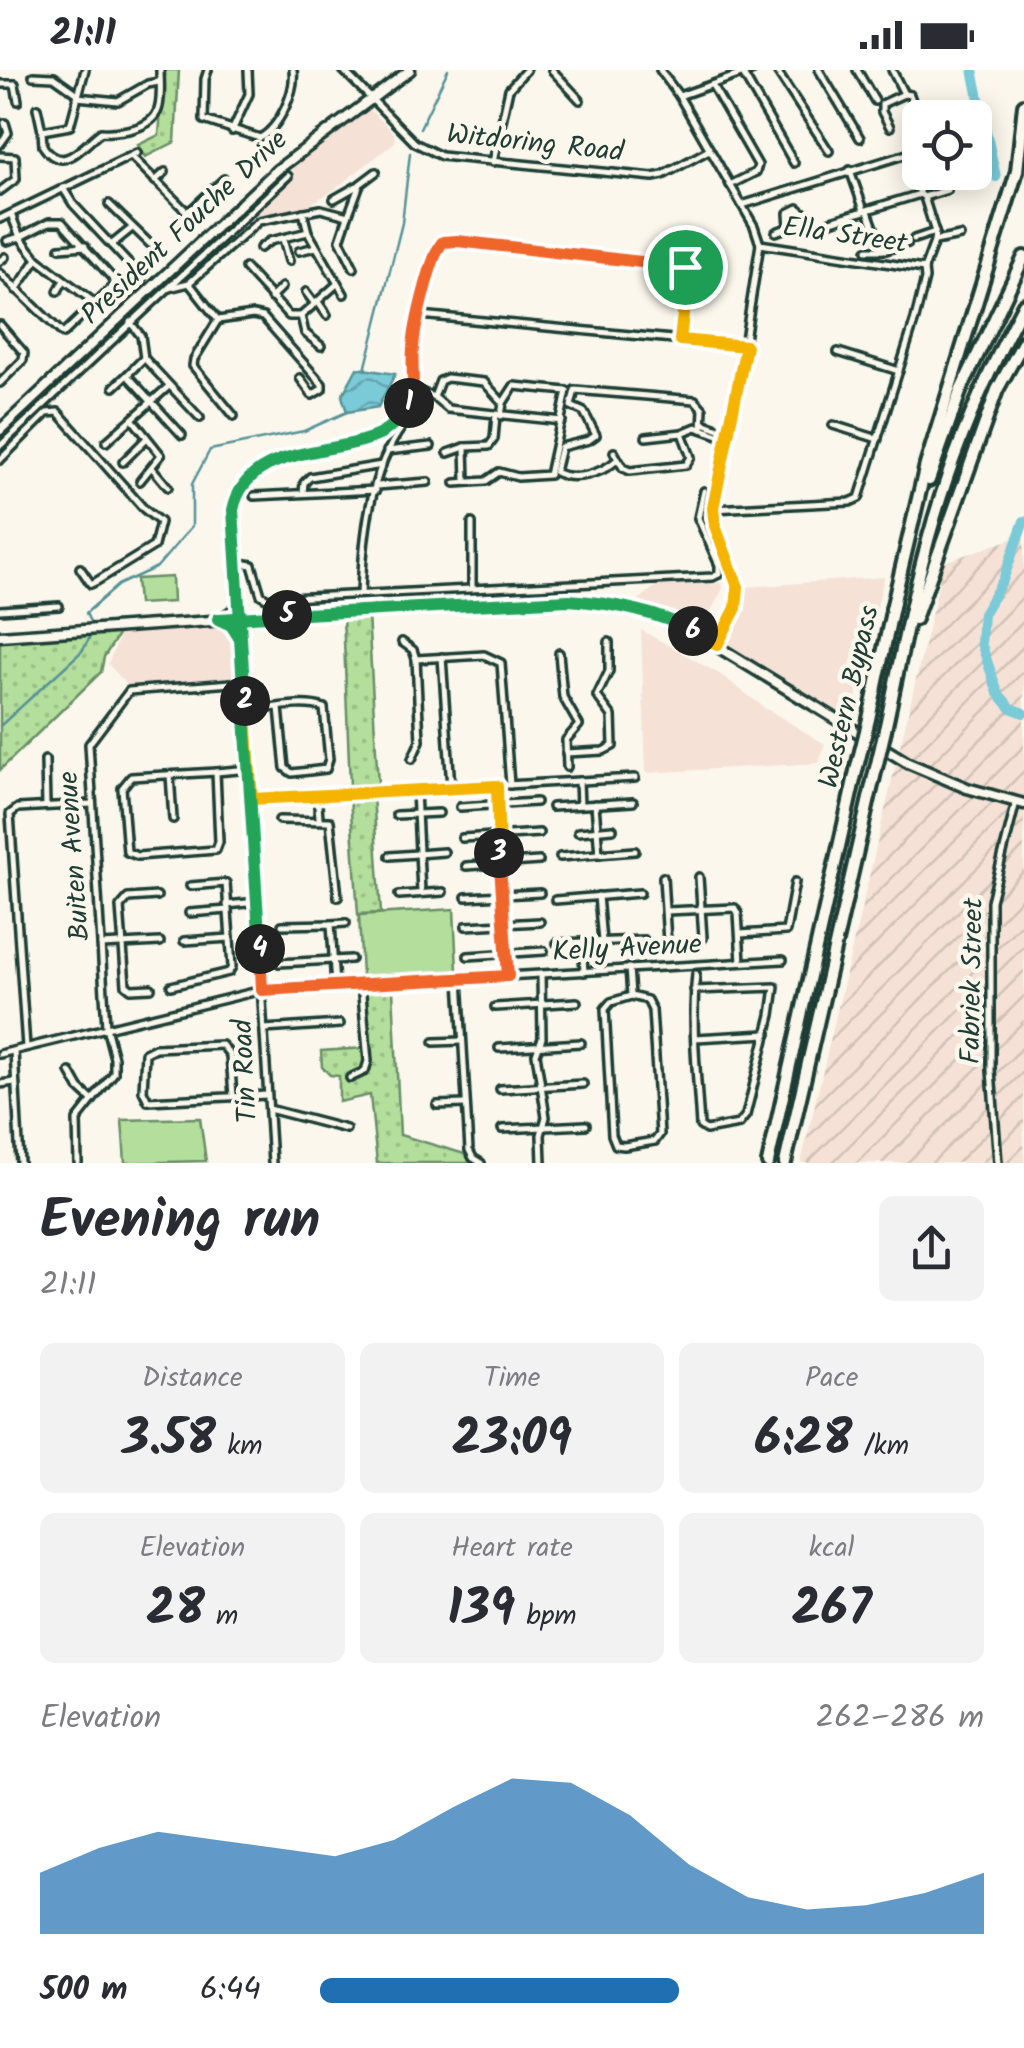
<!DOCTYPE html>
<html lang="en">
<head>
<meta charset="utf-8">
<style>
  :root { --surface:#fff; --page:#f2f2f3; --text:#2b2b33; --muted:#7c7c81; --accent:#1f6fb2 }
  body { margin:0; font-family:Kalam,sans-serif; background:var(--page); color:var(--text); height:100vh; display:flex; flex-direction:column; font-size:38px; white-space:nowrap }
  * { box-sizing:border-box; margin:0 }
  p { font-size:32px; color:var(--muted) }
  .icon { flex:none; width:55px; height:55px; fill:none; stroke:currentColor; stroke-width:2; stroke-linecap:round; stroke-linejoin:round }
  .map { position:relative; height:1093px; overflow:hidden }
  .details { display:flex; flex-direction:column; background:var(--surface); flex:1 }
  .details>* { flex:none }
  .fabs { position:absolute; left:902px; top:30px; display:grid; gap:20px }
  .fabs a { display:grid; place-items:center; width:90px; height:90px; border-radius:15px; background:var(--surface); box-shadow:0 5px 25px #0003; font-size:50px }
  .pin { position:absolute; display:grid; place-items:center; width:85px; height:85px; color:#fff; margin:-42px; border:5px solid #fff; border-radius:50%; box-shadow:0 2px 10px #0007 }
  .km { position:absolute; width:50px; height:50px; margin:-25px; border-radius:50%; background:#222; color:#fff; font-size:28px; line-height:50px; text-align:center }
  .round { display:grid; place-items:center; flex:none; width:105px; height:105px; border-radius:15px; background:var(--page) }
  .head { display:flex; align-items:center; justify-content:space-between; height:170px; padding:0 40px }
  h1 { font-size:55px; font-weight:700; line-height:75px }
  .figures { display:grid; grid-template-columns:repeat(3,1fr); gap:15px; height:170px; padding:10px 40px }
  .figures div { display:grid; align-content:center; border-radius:15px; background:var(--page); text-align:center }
  .figures b { font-size:50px; font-weight:700 }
  .figures small { font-size:28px; font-weight:400 }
  .figures p { font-size:28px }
  .chart { height:280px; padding:20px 40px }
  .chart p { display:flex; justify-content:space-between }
  .chart svg { width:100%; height:180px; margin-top:10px; fill:var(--accent); opacity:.7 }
  ul { padding:0 40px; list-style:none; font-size:32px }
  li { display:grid; grid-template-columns:160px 120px 1fr; align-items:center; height:75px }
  li i { height:25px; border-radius:12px; background:var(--accent) }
  .status { display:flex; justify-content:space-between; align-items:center; height:70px; padding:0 50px; background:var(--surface); direction:ltr }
  .status svg { height:28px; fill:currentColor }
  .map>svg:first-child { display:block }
  .built { fill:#f5e1d6 }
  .industrial { fill:url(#industrial-furrows) }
  .grass { fill:url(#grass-dots); stroke:#698e68; stroke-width:2.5 }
  .green { fill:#b3de9b; stroke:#698e68; stroke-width:2.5 }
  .water { fill:url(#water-waves); stroke:#569296; stroke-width:2.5 }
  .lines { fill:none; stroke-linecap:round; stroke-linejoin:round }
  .stream { stroke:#569296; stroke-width:2.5 }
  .river { stroke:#7acad7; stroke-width:10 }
  .street-casing { stroke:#1f3d34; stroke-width:12 }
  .secondary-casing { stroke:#1f3d34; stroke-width:15 }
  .highway-casing { stroke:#1f3d34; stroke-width:18 }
  .street { stroke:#fbf7ec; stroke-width:5 }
  .secondary { stroke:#fbf7ec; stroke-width:8 }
  .highway { stroke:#fbf7ec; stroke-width:10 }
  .highway-bridge-casing { stroke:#1f3d34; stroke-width:18; stroke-linecap:butt }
  .highway-bridge { stroke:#fbf7ec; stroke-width:10 }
  .split-1-casing { stroke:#fff; stroke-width:20 }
  .split-2-casing { stroke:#fff; stroke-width:20 }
  .split-3-casing { stroke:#fff; stroke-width:20 }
  .split-4-casing { stroke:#fff; stroke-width:20 }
  .split-5-casing { stroke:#fff; stroke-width:20 }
  .split-6-casing { stroke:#fff; stroke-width:20 }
  .split-7-casing { stroke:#fff; stroke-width:20 }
  .split-1 { stroke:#f0652b; stroke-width:12 }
  .split-2 { stroke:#22a559; stroke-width:12 }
  .split-3 { stroke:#f5b400; stroke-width:12 }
  .split-4 { stroke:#f0652b; stroke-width:12 }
  .split-5 { stroke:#22a559; stroke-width:12 }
  .split-6 { stroke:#22a559; stroke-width:12 }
  .split-7 { stroke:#f5b400; stroke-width:12 }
  .labels { text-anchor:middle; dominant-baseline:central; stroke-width:9; stroke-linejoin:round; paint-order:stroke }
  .street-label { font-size:28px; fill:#1f3d34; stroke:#fbf7ec }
</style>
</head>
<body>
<div class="status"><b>21:11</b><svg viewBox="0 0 49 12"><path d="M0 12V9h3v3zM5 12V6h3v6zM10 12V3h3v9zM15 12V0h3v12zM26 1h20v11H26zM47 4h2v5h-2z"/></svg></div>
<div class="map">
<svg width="1024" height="1093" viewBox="0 0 1024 1093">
  <defs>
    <pattern id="industrial-furrows" width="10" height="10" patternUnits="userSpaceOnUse" patternTransform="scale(2.5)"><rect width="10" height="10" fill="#f5e1d6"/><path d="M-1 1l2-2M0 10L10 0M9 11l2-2" fill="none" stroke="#d2c2b8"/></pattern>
    <pattern id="grass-dots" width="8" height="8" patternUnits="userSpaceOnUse" patternTransform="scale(2.5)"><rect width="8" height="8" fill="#b3de9b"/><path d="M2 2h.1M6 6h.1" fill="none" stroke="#9abf86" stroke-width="1.8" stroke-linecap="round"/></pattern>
    <pattern id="water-waves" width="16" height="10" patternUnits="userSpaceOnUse" patternTransform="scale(2.5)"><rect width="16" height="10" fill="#7acad7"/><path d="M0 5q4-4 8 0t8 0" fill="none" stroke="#63a5af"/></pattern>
  </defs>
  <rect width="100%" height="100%" fill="#fbf7ec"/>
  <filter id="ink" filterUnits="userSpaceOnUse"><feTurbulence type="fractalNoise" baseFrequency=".01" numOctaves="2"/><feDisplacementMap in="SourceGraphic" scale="20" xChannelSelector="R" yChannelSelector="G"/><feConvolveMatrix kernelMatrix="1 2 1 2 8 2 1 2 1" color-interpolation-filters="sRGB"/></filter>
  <g filter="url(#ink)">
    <!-- built -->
    <g class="built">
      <polygon points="370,40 394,63 395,72 331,122 305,137 253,145 295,106 291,94 361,42"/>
      <polygon points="884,507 851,649 727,574 747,529 747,517"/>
      <polygon points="722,513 723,519 702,557 633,535 657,515"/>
      <polygon points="236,552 241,609 130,618 108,594 121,562"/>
      <polygon points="641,560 721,605 765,638 825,674 819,693 646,703"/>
    </g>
    <!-- industrial -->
    <polygon class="industrial" points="1024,465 1024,1093 801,1093 944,492"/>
    <!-- grass -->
    <g class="grass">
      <polygon points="164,0 179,0 175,72 145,87 138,75 159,65"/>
      <polygon points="368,545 378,714 350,716 343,546"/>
      <polygon points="120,562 104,587 101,602 0,700 0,572"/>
      <polygon points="373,725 381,843 358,844 350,726"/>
      <polygon points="393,920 400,1065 465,1084 471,1093 377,1093 370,1025 339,1032 339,1006 330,1005 322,997 321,981 365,978 360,922"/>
    </g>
    <!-- green -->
    <g class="green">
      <polygon points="172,507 173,532 138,534 136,509"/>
      <polygon points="454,839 457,901 362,906 359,845"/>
      <polygon points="200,1048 206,1091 125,1093 122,1050"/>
    </g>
    <!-- water -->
    <polygon class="water" points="357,298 395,304 378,337 347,342 342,326"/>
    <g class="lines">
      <!-- stream -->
      <g class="stream">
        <polyline points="420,58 448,0"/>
        <polyline points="365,300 402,153 410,83"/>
        <polyline points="91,554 86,543 118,515 157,497 192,456 192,414 210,380 304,361 347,342"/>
        <polyline points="0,656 82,581 93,562"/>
      </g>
      <!-- river -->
      <g class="river">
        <polyline points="973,0 996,107"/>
        <polyline points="1024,451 1003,510 983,544 981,573 998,623 1011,638 1024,643"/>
      </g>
      <defs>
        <g id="street">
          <path d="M85 0 70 56 42 61 43 76C63 106 82 76 101 62 117 63 151 60 158 40 162 29 160 12 160 0"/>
          <path d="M208 0 205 9 204 50 260 68C279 58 296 22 293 0"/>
          <polyline points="343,0 415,73 441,86 653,107 663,105 709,80"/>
          <polyline points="552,0 580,30"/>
          <polyline points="660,0 679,26 754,156 760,174 734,340 713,439 715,456 738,517 737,538 717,575"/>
          <polyline points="776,0 829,81"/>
          <polyline points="819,0 860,68"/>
          <polyline points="857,0 875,31"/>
          <polyline points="892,0 904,24"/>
          <polyline points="743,4 794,93"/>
          <polyline points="33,6 54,7 78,24"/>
          <polyline points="0,14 15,14 18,31"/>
          <polyline points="712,15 758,95 756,102 730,115"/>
          <polyline points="679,26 753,0"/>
          <polyline points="77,27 118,31 148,14 159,12"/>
          <polyline points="37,38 42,61"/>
          <polyline points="890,57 882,42 882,34 904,24 910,25 919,49"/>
          <polyline points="232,61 249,24 248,0"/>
          <polyline points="0,74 8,63 5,53"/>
          <polyline points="907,84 920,79"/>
          <polyline points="0,86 15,87 16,109 0,121"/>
          <polyline points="131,86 186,141 192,139 224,109"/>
          <polyline points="493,92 509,19 526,0"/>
          <polyline points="850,100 864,140"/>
          <polyline points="155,111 165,102"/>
          <polyline points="63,118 73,134 142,208"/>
          <polyline points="924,127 947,120"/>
          <polyline points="334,129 357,116"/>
          <polyline points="109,134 150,174"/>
          <polyline points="868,141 882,180"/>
          <polyline points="303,142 308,162 344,224"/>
          <polyline points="348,146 360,114 376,102"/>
          <polyline points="0,149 137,83"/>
          <polyline points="776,162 789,157 788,143 798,138 818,155 920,124"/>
          <polyline points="283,169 289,191"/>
          <polyline points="914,169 935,162"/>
          <polyline points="7,171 20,167 37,189 16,220"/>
          <polyline points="935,171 960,166"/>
          <polyline points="760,174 924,199"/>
          <polyline points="111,175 132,158"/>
          <polyline points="60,178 85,176"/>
          <polyline points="260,178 270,171 308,162"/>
          <polyline points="867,180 886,180 908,173"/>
          <polyline points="299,181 316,177"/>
          <polyline points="37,189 95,233"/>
          <polyline points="0,191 5,187"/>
          <polyline points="245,198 289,246 301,246 337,214"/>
          <polyline points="0,203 63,264 114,215 112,208 62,152 49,152 20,167 11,144"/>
          <polyline points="189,213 218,250 253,245 263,247 322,314 322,319 312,325 300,308"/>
          <polyline points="169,218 189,213 259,151 321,139 348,146 340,170 354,198"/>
          <polyline points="58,221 64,210"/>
          <polyline points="306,222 315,234"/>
          <polyline points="271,228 282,217"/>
          <polyline points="318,232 327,245"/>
          <polyline points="420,245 746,276"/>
          <polyline points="301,246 305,263 321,276"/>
          <polyline points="218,250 194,289 193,296 234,346"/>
          <polyline points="130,252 141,266 144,288 200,348"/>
          <polyline points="0,255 24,283 23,290 0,313"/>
          <polyline points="838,282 899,301"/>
          <polyline points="144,288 127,305 182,365"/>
          <polyline points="114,317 127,305"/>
          <polyline points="413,319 434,327 448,339 562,351"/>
          <polyline points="434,327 440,311 447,308 484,312 503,333"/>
          <polyline points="133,350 161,385 140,411"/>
          <polyline points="703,353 730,363"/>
          <polyline points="833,355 878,369"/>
          <polyline points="646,367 682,363 696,357 729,369"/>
          <polyline points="106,372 169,316"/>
          <polyline points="0,376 288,106"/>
          <polyline points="465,377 466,411"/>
          <polyline points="387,381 431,376"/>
          <polyline points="614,382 623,398 630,401 686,395 691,387 682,363"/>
          <polyline points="448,383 465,377 489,376 494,369 496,345"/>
          <polyline points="0,390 47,343 58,342 144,439 160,452 154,476 97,511 91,514 80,498"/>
          <path d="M617 390C601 404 574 412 555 402L561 377 589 370 596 365 584 342 571 336 575 320 695 330 703 339 702 359"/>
          <polyline points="123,392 147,368"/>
          <polyline points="153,399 168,417"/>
          <polyline points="455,413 486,411 499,402 518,407 549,405 567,321 514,316 503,333 501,346"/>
          <polyline points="377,416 428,412"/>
          <polyline points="303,423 304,413 310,407 382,395"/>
          <polyline points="254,426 376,420"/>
          <polyline points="713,439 850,432 859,428 915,249 925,209 924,199 934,172 935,162 924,127 920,124 907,84 742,135"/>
          <polyline points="472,453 472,518"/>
          <polyline points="235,492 252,495 261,525 268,529 713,507 719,504 719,495 698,448 704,421"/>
          <path d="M361 524C363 470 369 400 403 356"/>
          <polyline points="0,540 59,536"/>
          <polyline points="402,572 413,580 416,589 420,671 412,689"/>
          <polyline points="559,583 563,627 579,655 566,670 567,697"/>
          <polyline points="442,587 451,717"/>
          <polyline points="416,589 484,585 501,593 510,715"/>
          <path d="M246 641C269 639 302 630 324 638L329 689 326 699 292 703 285 698 279 638"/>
          <polyline points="566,683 603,681 613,676 612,646 597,626 609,601 609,572"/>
          <polyline points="45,690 46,736"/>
          <polygon points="216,702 219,772 216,780 137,786 127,782 122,718 131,707"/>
          <polyline points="216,702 250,699"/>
          <polyline points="170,705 173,749"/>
          <polyline points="579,711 580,735"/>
          <polyline points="497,716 508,907"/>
          <polyline points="416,721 421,822"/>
          <polyline points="317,725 319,747"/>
          <polyline points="251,729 635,708"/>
          <polyline points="595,734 599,784"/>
          <polyline points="460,737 536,732"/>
          <polyline points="552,737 633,732"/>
          <polyline points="396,745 439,743"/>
          <polyline points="279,750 330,751 338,827"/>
          <polyline points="578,762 613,759"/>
          <polyline points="462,768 539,763"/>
          <polyline points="390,786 444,782"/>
          <polyline points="560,787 635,781"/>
          <polyline points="466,796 539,791"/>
          <polyline points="663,807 667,872"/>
          <polyline points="699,807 703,868"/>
          <polyline points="399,825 443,822"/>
          <polyline points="598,826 602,871"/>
          <polyline points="466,827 540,823"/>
          <polyline points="555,830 640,823"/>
          <polyline points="227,835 257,832"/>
          <polyline points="666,841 735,838 738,843 741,892"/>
          <polyline points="189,843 228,840"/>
          <polyline points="331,854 346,853"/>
          <polyline points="282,855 331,854 335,916"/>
          <polyline points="466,856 540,852"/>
          <polyline points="740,864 786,861 795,812"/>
          <polyline points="184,871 230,868"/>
          <polyline points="582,872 584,902"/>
          <polyline points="557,873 644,870"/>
          <polyline points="101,875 160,872"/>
          <polyline points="468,886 544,881"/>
          <polyline points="279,893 351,889"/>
          <polyline points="629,898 631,925"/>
          <polyline points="541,904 542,968 536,984 546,1047 541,1065 542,1093"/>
          <polyline points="459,909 469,1080 473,1088 481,1093"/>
          <polyline points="171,916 229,902 232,897 226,813 190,816"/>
          <polyline points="151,918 131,919 126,915 120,837 128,828 157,826"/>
          <path d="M694 920 775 917 771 945 746 1045 739 1054 706 1060 700 1056C697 1005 691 954 696 904"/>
          <polygon points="631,926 647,930 652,940 660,1064 655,1071 624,1076 616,1075 612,1065 605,939 611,932"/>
          <polyline points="495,937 577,932"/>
          <polyline points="264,959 340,954"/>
          <polyline points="695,968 767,964"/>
          <polyline points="434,972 462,971"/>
          <polyline points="26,977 10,744 18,738 91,734"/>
          <polyline points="499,978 581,973"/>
          <polyline points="14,981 20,1093"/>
          <polyline points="0,984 262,920 783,890"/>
          <polyline points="70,1002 79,1018 92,1030"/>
          <polyline points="350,1008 365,1001 368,991 361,914"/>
          <polyline points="0,1014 15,1012"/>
          <polyline points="500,1019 583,1014"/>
          <polyline points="233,1026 230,985 222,975 155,978 145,983 143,1021 148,1031 267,1025"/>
          <polyline points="437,1035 465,1034"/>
          <polyline points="269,1039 346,1059"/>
          <polyline points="502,1059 586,1055"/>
          <polyline points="78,1093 77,1050 114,1003 114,988 106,957 89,674 129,621 244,612"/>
          <path d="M272 1093 235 492C234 473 229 449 235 431 256 364 365 398 403 343 418 321 410 301 413 277 415 245 428 211 435 180L445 172 683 195 687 210 680 270"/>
          <polyline points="998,1093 991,1000 991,831 1016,732"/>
        </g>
        <g id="secondary">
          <polyline points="0,360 277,100 410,0"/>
          <polyline points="224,547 238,537"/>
          <polyline points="224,551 234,558 240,569"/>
          <polyline points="0,566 438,535 540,530 599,532 642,542 687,558 908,693 967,718 1024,734"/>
        </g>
        <g id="highway">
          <polyline points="929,410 960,322 1024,187"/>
          <polyline points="892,539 926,395 1017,101 1024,35"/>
          <polyline points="915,549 997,320 1024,271"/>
          <polyline points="869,649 894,532"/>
          <path d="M885 660C903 576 919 490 947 408 967 349 994 290 1024 234"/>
          <polyline points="768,1093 856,701"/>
          <polyline points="785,1093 873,711"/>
        </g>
      </defs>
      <!-- street casing -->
      <use href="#street" class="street-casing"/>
      <!-- secondary casing -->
      <use href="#secondary" class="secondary-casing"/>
      <!-- highway casing -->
      <use href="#highway" class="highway-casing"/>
      <!-- street -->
      <use href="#street" class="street"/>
      <!-- secondary -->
      <use href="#secondary" class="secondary"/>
      <!-- highway -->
      <use href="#highway" class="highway"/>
      <defs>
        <g id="highway-bridge">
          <polyline points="856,701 869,649"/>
          <polyline points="873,711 885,660"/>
        </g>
      </defs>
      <!-- highway-bridge casing -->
      <use href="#highway-bridge" class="highway-bridge-casing"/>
      <!-- highway-bridge -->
      <use href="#highway-bridge" class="highway-bridge"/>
    </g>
  </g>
  <g class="lines" filter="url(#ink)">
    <defs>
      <path id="split-1" d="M409 333C416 313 411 298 413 278 414 259 431 183 443 172L457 171 685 197"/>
      <path id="split-2" d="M245 631 233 440C246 374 333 387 381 364L397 351 409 333"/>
      <polyline id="split-3" points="245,631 252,729 497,716 499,783"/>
      <polyline id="split-4" points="260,879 262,920 508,906 499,783"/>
      <polyline id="split-5" points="260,879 240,569 231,555 218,549 287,545"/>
      <path id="split-6" d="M287 545 569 530C611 533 655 541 693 561"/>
      <polyline id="split-7" points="685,197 687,210 680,270 746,276 713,438 715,456 738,517 736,538 717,575 693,561"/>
    </defs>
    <!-- split-1 casing -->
    <use href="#split-1" class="split-1-casing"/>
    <!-- split-2 casing -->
    <use href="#split-2" class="split-2-casing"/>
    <!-- split-3 casing -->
    <use href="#split-3" class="split-3-casing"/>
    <!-- split-4 casing -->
    <use href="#split-4" class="split-4-casing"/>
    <!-- split-5 casing -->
    <use href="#split-5" class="split-5-casing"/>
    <!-- split-6 casing -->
    <use href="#split-6" class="split-6-casing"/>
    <!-- split-7 casing -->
    <use href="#split-7" class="split-7-casing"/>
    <!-- split-1 -->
    <use href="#split-1" class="split-1"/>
    <!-- split-2 -->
    <use href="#split-2" class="split-2"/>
    <!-- split-3 -->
    <use href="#split-3" class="split-3"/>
    <!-- split-4 -->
    <use href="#split-4" class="split-4"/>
    <!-- split-5 -->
    <use href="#split-5" class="split-5"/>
    <!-- split-6 -->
    <use href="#split-6" class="split-6"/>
    <!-- split-7 -->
    <use href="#split-7" class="split-7"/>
  </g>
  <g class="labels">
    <!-- street labels -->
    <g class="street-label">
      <text transform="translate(535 74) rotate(6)">Witdoring Road</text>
      <text transform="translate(185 158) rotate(-43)">President Fouche Drive</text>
      <text transform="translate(845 166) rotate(8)">Ella Street</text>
      <text transform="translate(850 627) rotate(-77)">Western Bypass</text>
      <text transform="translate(75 786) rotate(-94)">Buiten Avenue</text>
      <text transform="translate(627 879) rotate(-3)">Kelly Avenue</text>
      <text transform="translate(973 911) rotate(-89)">Fabriek Street</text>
      <text transform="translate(246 1001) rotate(-93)">Tin Road</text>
    </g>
  </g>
</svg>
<div class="fabs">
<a><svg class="icon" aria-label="locate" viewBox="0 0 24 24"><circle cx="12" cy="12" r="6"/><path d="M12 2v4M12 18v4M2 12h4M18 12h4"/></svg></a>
</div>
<div class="pin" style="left:685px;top:197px;background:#1e9e55"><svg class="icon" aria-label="arrive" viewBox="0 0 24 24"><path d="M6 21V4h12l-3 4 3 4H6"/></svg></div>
<b class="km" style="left:409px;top:333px">1</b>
<b class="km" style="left:245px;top:631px">2</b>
<b class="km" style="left:499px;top:783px">3</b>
<b class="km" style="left:260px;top:879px">4</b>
<b class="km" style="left:287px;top:545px">5</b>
<b class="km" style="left:693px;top:561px">6</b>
</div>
<section class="details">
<div class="head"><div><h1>Evening run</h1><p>21:11</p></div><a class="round"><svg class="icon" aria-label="share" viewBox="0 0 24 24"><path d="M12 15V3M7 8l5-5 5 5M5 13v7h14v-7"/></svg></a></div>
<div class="figures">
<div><p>Distance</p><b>3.58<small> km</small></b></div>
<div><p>Time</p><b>23:09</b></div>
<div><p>Pace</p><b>6:28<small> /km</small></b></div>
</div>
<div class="figures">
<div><p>Elevation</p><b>28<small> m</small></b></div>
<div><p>Heart rate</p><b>139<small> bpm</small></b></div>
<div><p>kcal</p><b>267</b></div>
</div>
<div class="chart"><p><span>Elevation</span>262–286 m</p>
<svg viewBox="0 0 160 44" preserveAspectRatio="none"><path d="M0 44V29L10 23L20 19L30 21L40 23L50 25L60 21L70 13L80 6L90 7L100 15L110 27L120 35L130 38L140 37L150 34L160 29V44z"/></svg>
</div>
<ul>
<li><b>500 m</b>6:44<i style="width:54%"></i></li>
</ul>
</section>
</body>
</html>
